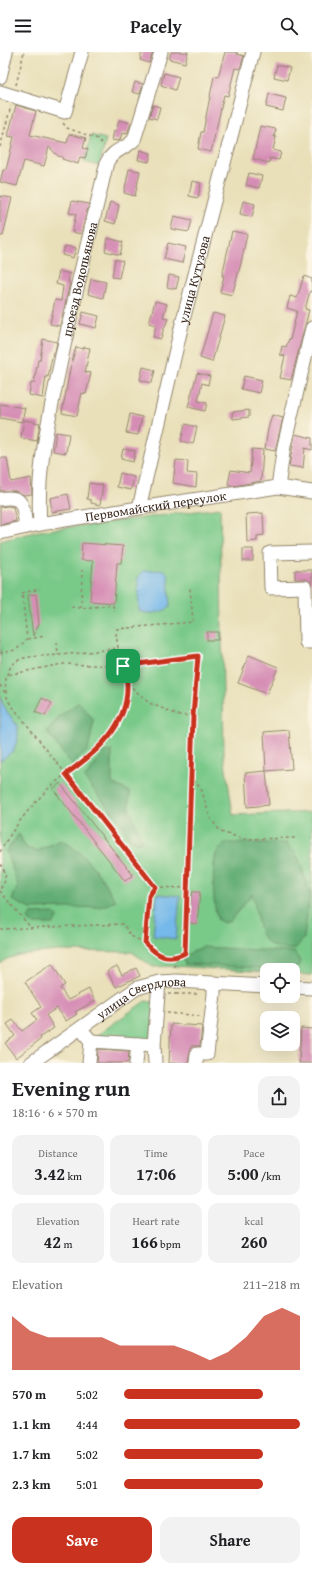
<!DOCTYPE html>
<html lang="en">
<head>
<meta charset="utf-8">
<style>
  :root { --surface:#fff; --page:#f2f2f2; --text:#202124; --muted:#757577; --accent:#c8321e }
  body { margin:0; font-family:"Gentium Book Plus",serif; background:var(--page); color:var(--text); height:100vh; display:flex; flex-direction:column; font-size:15px; white-space:nowrap }
  * { box-sizing:border-box; margin:0 }
  p { font-size:13px; color:var(--muted) }
  .icon { flex:none; width:22px; height:22px; fill:none; stroke:currentColor; stroke-width:2; stroke-linecap:round; stroke-linejoin:round }
  .map { position:relative; height:1011px; overflow:hidden }
  .side { display:flex; flex-direction:column; background:var(--surface); flex:1 }
  .side>* { flex:none }
  .fabs { position:absolute; left:260px; top:911px; display:grid; gap:8px }
  .fabs a { display:grid; place-items:center; width:40px; height:40px; border-radius:8px; background:var(--surface); box-shadow:0 4px 16px #0002; font-size:20px }
  .pin { position:absolute; display:grid; place-items:center; width:34px; height:34px; color:#fff; margin:-17px; border-radius:8px; box-shadow:0 2px 6px #0006 }
  .round { display:grid; place-items:center; flex:none; width:42px; height:42px; border-radius:12px; background:var(--page) }
  .summary { display:flex; align-items:center; justify-content:space-between; height:68px; padding:0 12px }
  h1 { font-size:22px; font-weight:800; line-height:30px }
  .stats { display:grid; grid-template-columns:repeat(3,1fr); gap:6px; height:68px; padding:4px 12px }
  .stats div { display:grid; align-content:center; border-radius:10px; background:var(--page); text-align:center }
  .stats b { font-size:17px; font-weight:800 }
  .stats small { font-size:11px; font-weight:400 }
  .stats p { font-size:11px }
  .chart { height:112px; padding:8px 12px }
  .chart p { display:flex; justify-content:space-between }
  .chart svg { width:100%; height:72px; margin-top:4px; fill:var(--accent); opacity:.7 }
  .action { display:flex; gap:8px; margin-top:auto; padding:8px 12px }
  .action a { flex:1; height:46px; border-radius:12px; background:var(--accent); color:#fff; font-size:16px; font-weight:800; line-height:46px; text-align:center }
  .action a+a { background:var(--page); color:var(--text) }
  ul { padding:0 12px; list-style:none; font-size:13px }
  li { display:grid; grid-template-columns:64px 48px 1fr; align-items:center; height:30px }
  li i { height:10px; border-radius:5px; background:var(--accent) }
  header { display:flex; justify-content:space-between; align-items:center; height:52px; padding:0 12px; background:var(--surface); font-size:18px; font-weight:800 }
  .map>svg:first-child { display:block }
  .green { fill:#79c989; stroke:#5a7a54 }
  .forest { fill:#62ad75; stroke:#4e6c4a }
  .water { fill:#74b8ea; stroke:#587184 }
  .building { fill:#d68db5 }
  .lines { fill:none; stroke-linecap:round; stroke-linejoin:round }
  .minor-casing { stroke:#92856c; stroke-width:15 }
  .path { stroke:#92856c; stroke-width:1.5; stroke-dasharray:3 3; stroke-linecap:butt }
  .minor { stroke:#fff; stroke-width:13 }
  .route-casing { stroke:#fff; stroke-width:8 }
  .route { stroke:#c8321e; stroke-width:5 }
  .labels { text-anchor:middle; dominant-baseline:central; stroke-width:3; stroke-linejoin:round; paint-order:stroke }
  .street-label { font-size:13px; fill:#3b2a1e; stroke:#fcf5e5 }
</style>
</head>
<body>
<header><svg class="icon" aria-label="menu" viewBox="0 0 24 24"><path d="M4 6h16M4 12h16M4 18h16"/></svg>Pacely<svg class="icon" aria-label="search" viewBox="0 0 24 24"><circle cx="10" cy="10" r="6"/><path d="M15 15l6 6"/></svg></header>
<div class="map">
<svg width="312" height="1011" viewBox="0 0 312 1011">
  <rect width="100%" height="100%" fill="#fcf5e5"/>
  <filter id="ink" filterUnits="userSpaceOnUse"><feTurbulence type="fractalNoise" baseFrequency=".025" numOctaves="2"/><feDisplacementMap in="SourceGraphic" scale="8" xChannelSelector="R" yChannelSelector="G"/><feConvolveMatrix kernelMatrix="1 2 1 2 8 2 1 2 1" color-interpolation-filters="sRGB"/></filter>
  <filter id="wash" filterUnits="userSpaceOnUse"><feTurbulence type="fractalNoise" baseFrequency=".012" numOctaves="4" result="noise"/><feDisplacementMap in="SourceGraphic" scale="16" xChannelSelector="R" yChannelSelector="G"/><feGaussianBlur stdDeviation="0.9" result="paint"/><feColorMatrix in="noise" values="0 0 0 0 0 0 0 0 0 0 0 0 0 0 0 0 0 1.4 0 .05"/><feComposite in="paint" operator="in"/></filter>
  <g filter="url(#wash)">
    <rect width="100%" height="100%" fill="#e9e0ba"/>
    <!-- green -->
    <g class="green">
      <polygon points="91,83 106,87 99,114 84,110"/>
      <polygon points="220,456 224,703 233,763 312,760 312,923 293,922 293,918 267,918 267,920 175,914 153,915 132,900 57,899 19,903 7,907 0,912 0,489 39,479"/>
      <polygon points="145,949 155,950 151,989 93,986"/>
    </g>
    <!-- forest -->
    <g class="forest">
      <polygon points="79,650 94,669 88,698 72,713 47,680 60,664"/>
      <polygon points="112,699 112,731 130,740 129,756 142,789 136,791 129,786 120,769 84,726 93,716 104,700"/>
      <path d="M19 782 26 796 37 799 61 788C87 801 101 825 116 849L101 855 31 857 12 848 18 833 6 799Z"/>
      <path d="M225 791H286L294 799 300 810 310 842 304 886 295 897C254 899 261 873 252 842L230 869 224 871 218 868C213 858 211 811 217 800 218 797 223 794 225 791Z"/>
      <polygon points="53,861 58,865 53,872 33,872 28,867 31,862"/>
      <polygon points="202,895 294,900 300,909 298,915 295,918 185,912 183,907 190,901"/>
    </g>
    <!-- water -->
    <g class="water">
      <path d="M164 518 168 522 170 555C162 561 148 563 139 559L138 526 143 519Z"/>
      <polygon points="0,645 4,655 18,675 18,686 14,698 0,709"/>
      <polygon points="157,842 180,844 176,887 153,884"/>
    </g>
    <g id="blocks">
      <!-- building -->
      <g class="building">
        <polygon points="142,0 153,0 149,11 140,8"/>
        <polygon points="171,0 188,0 185,11 169,7"/>
        <polygon points="225,0 237,0 237,2 244,4 240,17 235,16 228,44 224,43 211,100 198,97 201,80 203,80 214,24 218,25"/>
        <polygon points="277,13 290,16 287,28 274,25"/>
        <polygon points="164,21 179,25 175,38 161,33"/>
        <polygon points="135,30 143,32 140,42 132,40"/>
        <polygon points="269,42 286,46 283,59 266,55"/>
        <polygon points="16,53 36,59 30,83 67,91 69,82 86,86 83,96 88,97 85,106 80,105 78,112 62,107 63,105 58,104 49,95 44,114 24,109 17,134 0,130 3,118 6,118 14,85 8,84"/>
        <polygon points="153,53 160,55 157,67 149,65"/>
        <polygon points="119,68 131,71 127,82 122,81 120,88 118,89 112,88 114,79 116,79"/>
        <polygon points="260,74 276,77 274,85 276,85 273,98 281,100 279,108 270,106 269,111 253,107"/>
        <polygon points="140,98 151,101 149,110 138,108"/>
        <polygon points="129,117 140,119 135,144 124,141"/>
        <polygon points="249,121 262,124 259,136 246,133"/>
        <polygon points="192,129 201,131 198,146 189,144"/>
        <polygon points="0,144 12,146 3,184 0,184"/>
        <polygon points="72,149 89,152 81,182 72,180 76,162 69,161"/>
        <polygon points="243,149 255,152 252,165 240,162"/>
        <polygon points="110,150 119,153 115,172 105,169"/>
        <polygon points="174,164 192,168 189,180 171,177"/>
        <polygon points="232,179 247,182 241,211 232,243 220,240 224,224 222,224"/>
        <polygon points="108,186 123,190 120,203 105,199"/>
        <polygon points="168,191 186,195 182,211 164,207"/>
        <polygon points="65,194 76,196 73,206 62,203"/>
        <polygon points="115,207 123,209 119,226 112,225"/>
        <polygon points="59,219 70,222 68,230 70,231 60,274 50,272 55,248 61,249 63,234 56,232"/>
        <polygon points="169,223 179,225 176,237 167,235"/>
        <polygon points="304,224 312,227 312,240 310,239 305,257 309,258 291,328 280,326 285,304 280,303 282,294 286,295 289,287 290,288 297,259 287,256 290,244 297,246"/>
        <polygon points="91,227 106,230 103,246 88,242"/>
        <polygon points="155,249 167,252 163,265 168,266 165,275 164,275 161,287 153,285 156,273 149,271"/>
        <polygon points="83,260 99,264 96,276 80,272"/>
        <polygon points="213,261 225,264 212,310 200,306"/>
        <polygon points="43,287 57,290 55,300 53,300 48,325 46,324 43,346 29,343 31,331 34,331 38,308 40,308"/>
        <polygon points="76,295 83,297 84,295 90,296 85,320 91,321 86,342 82,341 77,364 62,361 70,317"/>
        <polygon points="143,315 155,318 152,331 140,328"/>
        <polygon points="197,321 210,324 208,333 202,331 198,349 207,351 205,359 188,355"/>
        <polygon points="244,324 262,328 259,341 241,337"/>
        <polygon points="0,352 25,356 22,370 0,366"/>
        <polygon points="249,358 249,365 233,367 232,360"/>
        <polygon points="130,362 142,365 138,383 126,381"/>
        <polygon points="272,363 283,366 275,399 265,397 268,377"/>
        <polygon points="24,368 40,371 37,389 21,386"/>
        <polygon points="185,372 197,375 193,392 181,389"/>
        <polygon points="56,380 69,382 66,401 53,399"/>
        <polygon points="295,382 312,386 312,398 305,396 303,416 289,414"/>
        <polygon points="123,397 135,399 133,410 121,407"/>
        <polygon points="252,397 263,398 261,429 234,434 228,432 231,418 250,421"/>
        <polygon points="0,406 7,406 11,430 31,426 32,442 24,443 15,439 0,439"/>
        <polygon points="176,408 188,409 187,421 197,422 196,435 173,431"/>
        <polygon points="120,421 134,425 131,438 117,435"/>
        <polygon points="89,431 103,433 100,453 91,451 91,448 87,447"/>
        <polygon points="68,442 71,457 52,460 50,446"/>
        <polygon points="8,454 13,455 16,469 0,473 0,455"/>
        <polygon points="263,461 264,483 257,484 257,489 247,490 246,462"/>
        <polygon points="82,491 123,494 121,511 117,511 114,551 90,549 93,509 81,508"/>
        <rect x="243" y="497" width="10" height="12"/>
        <polygon points="295,518 312,518 312,531 305,527 295,527"/>
        <polygon points="36,542 39,572 33,584 28,543"/>
        <rect x="207" y="580" width="11" height="8"/>
        <polygon points="249,603 278,615 267,642 238,631"/>
        <polygon points="42,646 52,651 45,664 35,660"/>
        <polygon points="289,678 292,717 266,719 264,680"/>
        <polygon points="266,719 269,753 247,755 245,721"/>
        <polygon points="60,731 133,823 125,829 53,737"/>
        <polygon points="192,840 200,840 197,872 189,871"/>
        <polygon points="52,912 65,933 60,936 68,948 89,937 95,949 75,960 77,962 66,969 57,956 46,963 54,976 40,985 41,987 16,1006 5,991 15,984 7,972 13,968 22,979 37,968 32,961 41,955 25,930"/>
        <polygon points="117,914 122,923 136,916 140,924 116,935 107,919"/>
        <polygon points="171,972 202,974 200,994 191,994 188,1011 169,1011"/>
        <polygon points="301,976 312,977 312,1011 299,1011"/>
        <polygon points="98,997 129,999 128,1011 97,1011"/>
      </g>
    </g>
  </g>
  <g filter="url(#ink)">
    <use href="#blocks" fill-opacity="0" stroke="#92856c" stroke-width="1"/>
    <g class="lines">
      <defs>
        <g id="minor">
          <polyline points="0,25 6,0"/>
          <polyline points="0,40 65,60 82,0"/>
          <polyline points="278,435 284,394 312,276"/>
          <path d="M0 447C25 442 23 456 26 475"/>
          <path id="s1" d="M139 456 182 272 253 0"/>
          <path id="s2" d="M40 472C36 418 49 366 60 313 74 245 91 178 107 110 113 98 125 97 134 88L161 0"/>
          <path id="s3" d="M0 481 40 472 139 456 278 435 312 440"/>
          <polyline points="312,500 270,501 271,536 305,535 306,590 312,590"/>
          <polyline points="293,935 312,936"/>
          <polyline points="85,982 91,989 89,1011"/>
          <polyline points="91,989 154,993 159,930"/>
          <polyline points="154,993 155,1011"/>
          <path id="s4" d="M31 1011 137 936 159 930 176 929 267 934"/>
          <polyline points="136,1011 138,992"/>
          <polyline points="196,1011 197,1002 207,1002 214,942 214,931"/>
        </g>
      </defs>
      <!-- minor casing -->
      <use href="#minor" class="minor-casing"/>
      <!-- path -->
      <g class="path">
        <polyline points="16,33 24,0"/>
        <polyline points="63,71 67,76 98,87 104,94"/>
        <polyline points="0,95 11,54"/>
        <polyline points="71,555 81,556 113,553 114,559"/>
        <polyline points="81,556 82,518"/>
        <polyline points="116,577 193,570 190,536"/>
        <path d="M116 581 118 596C98 599 79 601 60 603 48 604 27 603 17 609 4 617 3 637 9 650L155 835"/>
        <polyline points="28,587 46,584"/>
        <polyline points="57,590 58,603"/>
        <polyline points="118,597 127,631 149,651 178,663 193,664"/>
        <polyline points="0,601 16,598 27,587 22,541 40,537"/>
        <polyline points="0,633 5,641"/>
        <polyline points="191,722 202,739 210,766 221,780 244,787 297,786"/>
        <path d="M0 800C12 777 30 755 48 737 78 709 111 698 125 655 127 648 126 639 127 631"/>
        <path d="M0 812C7 820 7 829 0 837"/>
        <polyline points="155,835 186,836"/>
        <polyline points="0,839 31,876"/>
        <polyline points="0,877 123,872 131,884 145,891 157,902 175,906 185,901 193,664 198,604 123,614 62,612 7,623"/>
        <polyline points="145,891 149,844 155,835"/>
        <polyline points="175,906 175,918"/>
        <polyline points="168,942 176,942 176,940"/>
        <polyline points="176,942 197,942"/>
        <polyline points="277,944 287,944"/>
        <polyline points="167,961 201,964"/>
      </g>
      <!-- minor -->
      <use href="#minor" class="minor"/>
    </g>
  </g>
  <g class="lines" filter="url(#ink)">
    <defs>
      <path id="route" d="M198 604 193 664 185 901C167 910 158 904 145 891L149 844 155 835 66 722C97 700 129 673 127 632 127 626 124 619 123 614Z"/>
    </defs>
    <!-- route casing -->
    <use href="#route" class="route-casing"/>
    <!-- route -->
    <use href="#route" class="route"/>
  </g>
  <g class="labels">
    <!-- street labels -->
    <g class="street-label">
      <text stroke="none"><textPath href="#s2" startOffset="249">проезд Водопьянова</textPath></text>
      <text stroke="none"><textPath href="#s1" startOffset="235">улица Кутузова</textPath></text>
      <text stroke="none"><textPath href="#s3" startOffset="158">Первомайский переулок</textPath></text>
      <text stroke="none"><textPath href="#s4" startOffset="131">улица Свердлова</textPath></text>
    </g>
  </g>
</svg>
<div class="fabs">
<a><svg class="icon" aria-label="locate" viewBox="0 0 24 24"><circle cx="12" cy="12" r="6"/><path d="M12 2v4M12 18v4M2 12h4M18 12h4"/></svg></a>
<a><svg class="icon" aria-label="layers" viewBox="0 0 24 24"><path d="M12 4l9 5-9 5-9-5zM3 14l9 5 9-5"/></svg></a>
</div>
<div class="pin" style="left:123px;top:614px;background:#1e9e55"><svg class="icon" aria-label="arrive" viewBox="0 0 24 24"><path d="M6 21V4h12l-3 4 3 4H6"/></svg></div>
</div>
<section class="side">
<div class="summary"><div><h1>Evening run</h1><p>18:16 · 6 × 570 m</p></div><a class="round"><svg class="icon" aria-label="share" viewBox="0 0 24 24"><path d="M12 15V3M7 8l5-5 5 5M5 13v7h14v-7"/></svg></a></div>
<div class="stats">
<div><p>Distance</p><b>3.42<small> km</small></b></div>
<div><p>Time</p><b>17:06</b></div>
<div><p>Pace</p><b>5:00<small> /km</small></b></div>
</div>
<div class="stats">
<div><p>Elevation</p><b>42<small> m</small></b></div>
<div><p>Heart rate</p><b>166<small> bpm</small></b></div>
<div><p>kcal</p><b>260</b></div>
</div>
<div class="chart"><p><span>Elevation</span>211–218 m</p>
<svg viewBox="0 0 160 44" preserveAspectRatio="none"><path d="M0 44V11L10 20L20 24L30 24L40 24L50 24L60 29L70 29L80 29L90 29L100 33L110 38L120 33L130 24L140 11L150 6L160 11V44z"/></svg>
</div>
<ul>
<li><b>570 m</b>5:02<i style="width:79%"></i></li>
<li><b>1.1 km</b>4:44<i style="width:100%"></i></li>
<li><b>1.7 km</b>5:02<i style="width:79%"></i></li>
<li><b>2.3 km</b>5:01<i style="width:79%"></i></li>
</ul>
<div class="action"><a>Save</a><a>Share</a></div>
</section>
</body>
</html>
